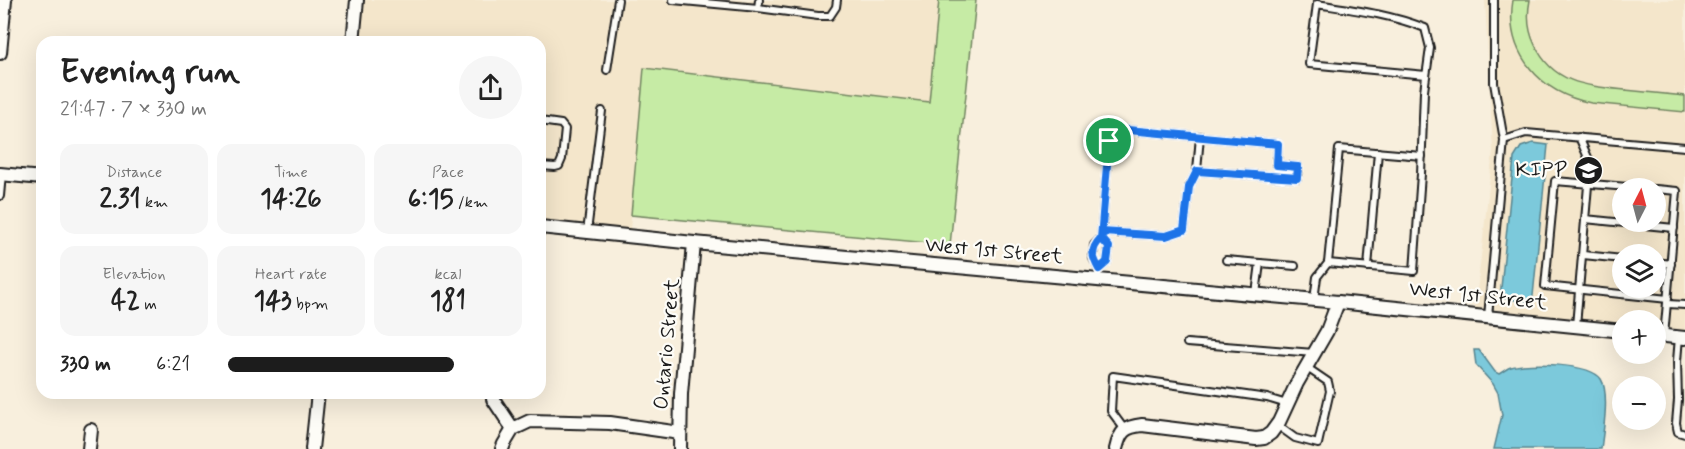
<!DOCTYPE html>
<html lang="en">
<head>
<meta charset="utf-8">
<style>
  :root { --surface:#fff; --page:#f6f6f6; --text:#222; --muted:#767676; --accent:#1c1c1c }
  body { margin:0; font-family:Mynerve,sans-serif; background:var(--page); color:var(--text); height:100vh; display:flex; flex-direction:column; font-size:22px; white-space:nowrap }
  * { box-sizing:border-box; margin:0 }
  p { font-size:20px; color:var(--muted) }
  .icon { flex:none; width:33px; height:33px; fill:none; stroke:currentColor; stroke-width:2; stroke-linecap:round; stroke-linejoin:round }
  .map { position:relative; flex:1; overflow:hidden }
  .panel { position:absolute; left:36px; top:36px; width:510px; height:363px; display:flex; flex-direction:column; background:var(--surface); border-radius:18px; box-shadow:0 6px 24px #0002 }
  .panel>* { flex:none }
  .needle { width:39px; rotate:6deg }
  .fabs { position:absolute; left:1612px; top:178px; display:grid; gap:12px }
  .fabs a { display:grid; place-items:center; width:54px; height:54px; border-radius:50%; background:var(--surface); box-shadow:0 6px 24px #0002; font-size:30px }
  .pin { position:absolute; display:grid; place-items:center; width:51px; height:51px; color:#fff; margin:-26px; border:3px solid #fff; border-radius:50%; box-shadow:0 2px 6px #0007 }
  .round { display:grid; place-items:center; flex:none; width:63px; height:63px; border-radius:32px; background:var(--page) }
  .headline { display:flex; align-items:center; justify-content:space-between; height:102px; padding:0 24px }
  h1 { font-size:33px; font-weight:700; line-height:45px }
  .metrics { display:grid; grid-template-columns:repeat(3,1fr); gap:9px; height:102px; padding:6px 24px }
  .metrics div { display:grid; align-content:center; border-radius:15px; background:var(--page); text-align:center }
  .metrics b { font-size:26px; font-weight:700 }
  .metrics small { font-size:16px; font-weight:400 }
  .metrics p { font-size:16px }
  ul { padding:0 24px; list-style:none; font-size:20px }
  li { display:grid; grid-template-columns:96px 72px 1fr; align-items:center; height:45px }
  li i { height:15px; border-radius:8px; background:var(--accent) }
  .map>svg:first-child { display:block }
  .built { fill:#f4e6cb; fill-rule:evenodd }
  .green { fill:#c6eba5; stroke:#718460; stroke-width:1.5 }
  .water { fill:#7cc9db; stroke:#56848f; stroke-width:1.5 }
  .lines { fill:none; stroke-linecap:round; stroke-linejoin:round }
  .lane-casing { stroke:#1c1c1c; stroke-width:10 }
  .street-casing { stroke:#1c1c1c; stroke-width:16 }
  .lane { stroke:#fdfcf7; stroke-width:6 }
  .street { stroke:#fdfcf7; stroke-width:12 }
  .route-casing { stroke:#fff; stroke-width:12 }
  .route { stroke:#1a73e8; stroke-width:8 }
  .labels { text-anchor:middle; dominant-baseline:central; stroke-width:4.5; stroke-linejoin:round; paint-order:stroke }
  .poi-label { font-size:21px; fill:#1c1c1c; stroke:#fdfcf7; text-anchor:end }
  .street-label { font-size:21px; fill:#1c1c1c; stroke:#fdfcf7 }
</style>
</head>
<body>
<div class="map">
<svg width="1685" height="449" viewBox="0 0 1685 449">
  <rect width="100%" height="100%" fill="#f8efdd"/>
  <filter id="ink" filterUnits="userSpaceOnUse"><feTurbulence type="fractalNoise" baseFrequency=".0167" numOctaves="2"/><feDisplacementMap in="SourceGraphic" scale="12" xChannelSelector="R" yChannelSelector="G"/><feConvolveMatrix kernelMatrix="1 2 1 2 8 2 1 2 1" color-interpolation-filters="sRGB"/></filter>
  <g filter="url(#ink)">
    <!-- built -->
    <g class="built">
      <polygon points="363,0 939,0 929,102 644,68 630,230 540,220 540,42 359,42"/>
      <path d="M1485 0H1685V331L1656 328V321H1623V324L1475 309 1493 151ZM1623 189H1656V222H1623ZM1623 255H1656V288H1623Z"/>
    </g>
    <!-- green -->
    <g class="green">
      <polygon points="939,0 976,0 950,245 631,215 644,68 929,102"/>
      <path d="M1513 0H1530C1527 15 1528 31 1535 45 1553 84 1587 86 1625 90 1645 92 1665 94 1685 96V112L1591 103C1541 93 1504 54 1513 0Z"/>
    </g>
    <!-- water -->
    <g class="water">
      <polygon points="1533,143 1548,145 1533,296 1528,302 1500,298 1514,158 1521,147"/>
      <path d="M1474 350H1479L1495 372 1499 374C1503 372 1507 368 1511 367 1529 362 1590 363 1601 379 1610 393 1603 433 1601 449H1494L1502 415 1498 393 1493 384 1476 365Z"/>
    </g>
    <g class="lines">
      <defs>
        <g id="lane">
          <polyline points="673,0 758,8 759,0"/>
          <polyline points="758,8 818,16 830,16 836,7 837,0"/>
          <polyline points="607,70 618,0"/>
          <polyline points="540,121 561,124 565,129 562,159 559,166 555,167 540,166"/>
          <polyline points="1504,140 1526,133 1685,147"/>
          <polyline points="1197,171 1200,136"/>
          <polyline points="1652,189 1555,181 1545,286 1668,299"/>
          <polyline points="1656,189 1677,191 1664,336"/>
          <polyline points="0,196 2,174"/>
          <polyline points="1585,219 1674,228"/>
          <polyline points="587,232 602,111"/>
          <polyline points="1583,255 1623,259"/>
          <polyline points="1226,260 1260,263 1256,294"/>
          <polyline points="1656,262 1671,264"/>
          <polyline points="1260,263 1295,266"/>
          <path d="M1328 263 1414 271 1421 174 1424 91 1430 48 1425 28C1389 14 1355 10 1317 4L1309 64 1426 75"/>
          <polyline points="1368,267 1378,152"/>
          <polyline points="1099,269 1107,262 1109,247 1101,238"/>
          <polyline points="1097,280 1099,269 1093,258 1094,245 1101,238 1109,141 1128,130 1278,144 1277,165 1298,167 1297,178 1197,171 1189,187 1184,230 1166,236 1102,232"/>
          <polyline points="1314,300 1317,277 1328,263 1339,149 1422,156"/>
          <polyline points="1668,304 1685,305"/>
          <polyline points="1488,317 1504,140 1494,83 1494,0"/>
          <polyline points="1576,326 1590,162 1579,137"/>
          <polyline points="1679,337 1677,361 1678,400 1676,423 1678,432 1685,434"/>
          <polyline points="1187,343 1314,353"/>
          <polyline points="1277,425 1295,438 1318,444 1330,391 1328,382 1306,367"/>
          <polyline points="1125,430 1111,411 1113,376 1267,398 1287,404"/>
        </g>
        <g id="street">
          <polyline points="353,42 357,0"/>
          <polyline points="0,53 5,0"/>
          <polyline points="0,174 42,178"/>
          <polyline points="540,227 694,243 1338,302 1623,331"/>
          <polyline points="1656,335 1685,338"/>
          <polyline points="493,399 513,429"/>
          <polyline points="89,449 91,430"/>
          <polyline points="312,449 318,393"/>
          <polyline points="502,449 504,444 513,429 530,421 610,423 680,433"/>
          <polyline points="680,449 681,394 694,243"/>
          <path d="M1116 449C1120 432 1124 427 1142 425L1256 439 1264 438 1271 433 1279 422 1297 383 1327 331 1338 302"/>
        </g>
      </defs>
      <!-- lane casing -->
      <use href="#lane" class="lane-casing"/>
      <!-- street casing -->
      <use href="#street" class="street-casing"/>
      <!-- lane -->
      <use href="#lane" class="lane"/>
      <!-- street -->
      <use href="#street" class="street"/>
    </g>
  </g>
  <g class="lines" filter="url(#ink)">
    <defs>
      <path id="route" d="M1109 141 1101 238C1090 250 1092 256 1099 269L1107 262 1109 247 1101 238 1102 232 1166 236 1184 230 1189 187 1197 171 1297 178 1298 167 1277 165 1278 144 1128 130 1109 141"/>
    </defs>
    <!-- route casing -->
    <use href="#route" class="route-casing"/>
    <!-- route -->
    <use href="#route" class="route"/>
  </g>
  <!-- icons -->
  <defs>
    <symbol id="school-disc" viewBox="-11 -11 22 22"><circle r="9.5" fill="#1c1c1c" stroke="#fdfcf7"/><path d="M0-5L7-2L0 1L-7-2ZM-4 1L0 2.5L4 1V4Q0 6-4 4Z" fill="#fff"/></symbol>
  </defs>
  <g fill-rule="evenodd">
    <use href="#school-disc" x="1572" y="154" width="33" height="33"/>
  </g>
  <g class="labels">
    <!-- poi labels -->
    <g class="poi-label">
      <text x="1567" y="170">KIPP</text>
    </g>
    <!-- street labels -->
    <g class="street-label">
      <text transform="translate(994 251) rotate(5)">West 1st Street</text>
      <text transform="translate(1478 296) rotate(6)">West 1st Street</text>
      <text transform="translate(667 344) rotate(-85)">Ontario Street</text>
    </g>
  </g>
</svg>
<div class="fabs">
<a><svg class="needle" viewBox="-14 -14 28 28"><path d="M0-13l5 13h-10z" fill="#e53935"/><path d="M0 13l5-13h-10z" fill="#767676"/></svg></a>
<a><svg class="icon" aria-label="layers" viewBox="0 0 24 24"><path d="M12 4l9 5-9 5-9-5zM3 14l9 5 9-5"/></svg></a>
<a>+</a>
<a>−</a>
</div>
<div class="pin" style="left:1109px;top:141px;background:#1e9e55"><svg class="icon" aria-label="arrive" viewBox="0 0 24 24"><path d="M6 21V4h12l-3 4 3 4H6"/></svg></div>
<section class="panel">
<div class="headline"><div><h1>Evening run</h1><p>21:47 · 7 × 330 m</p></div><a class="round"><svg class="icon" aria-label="share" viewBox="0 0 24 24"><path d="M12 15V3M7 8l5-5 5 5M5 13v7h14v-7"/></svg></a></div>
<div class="metrics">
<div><p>Distance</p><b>2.31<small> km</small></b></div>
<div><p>Time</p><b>14:26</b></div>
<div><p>Pace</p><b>6:15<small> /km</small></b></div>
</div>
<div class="metrics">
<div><p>Elevation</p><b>42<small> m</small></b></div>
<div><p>Heart rate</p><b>143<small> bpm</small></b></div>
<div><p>kcal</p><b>181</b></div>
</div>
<ul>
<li><b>330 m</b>6:21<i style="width:77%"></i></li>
</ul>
</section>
</div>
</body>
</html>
